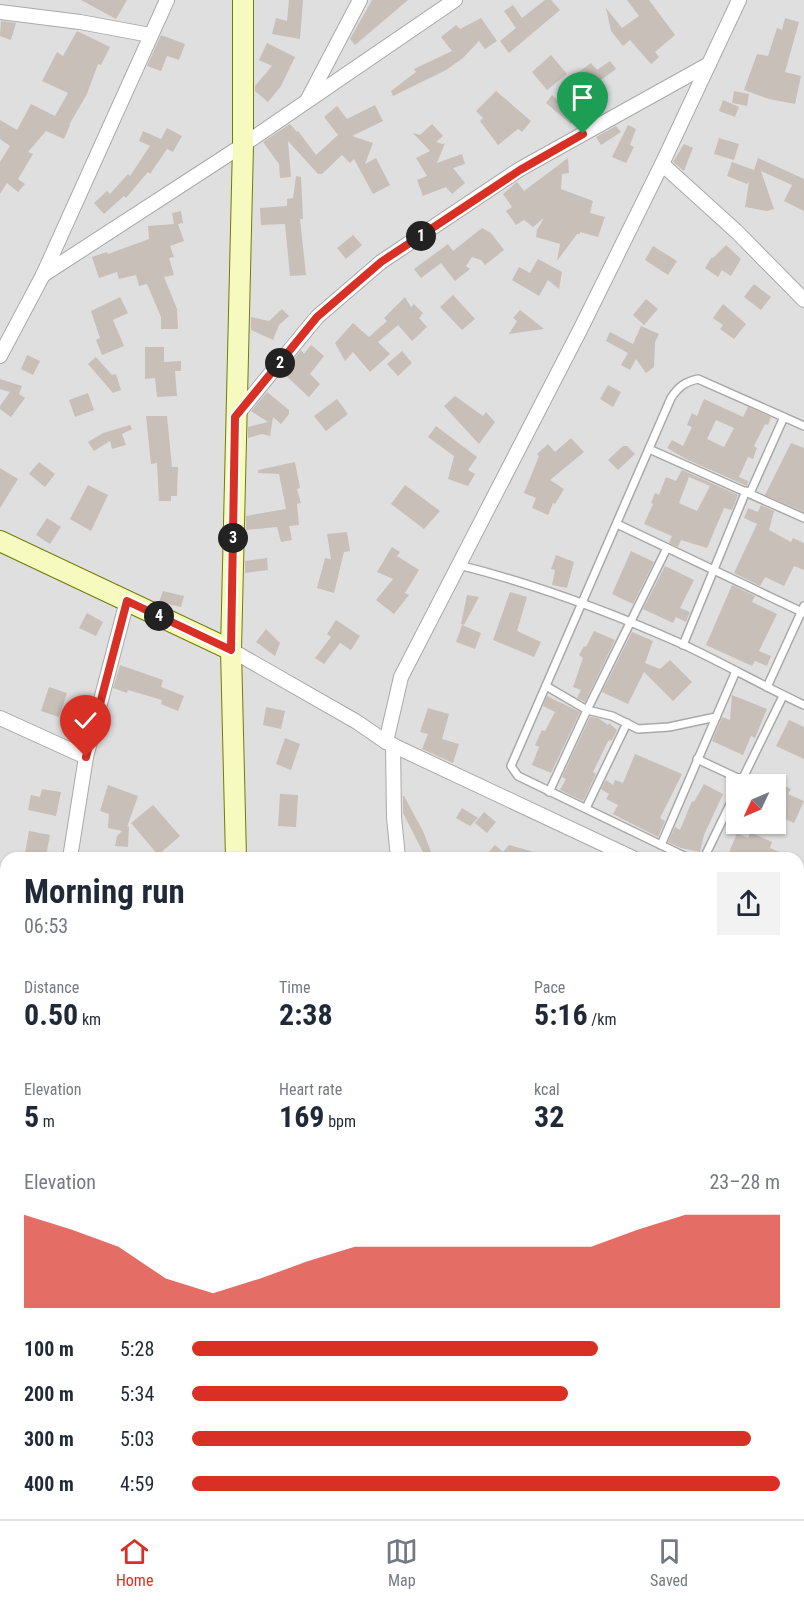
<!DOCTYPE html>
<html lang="en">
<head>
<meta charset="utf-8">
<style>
  :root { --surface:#fff; --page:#f2f2f3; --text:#1f2937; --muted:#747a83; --line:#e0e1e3; --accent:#d93025 }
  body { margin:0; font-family:"Roboto Condensed",sans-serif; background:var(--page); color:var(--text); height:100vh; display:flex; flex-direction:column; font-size:22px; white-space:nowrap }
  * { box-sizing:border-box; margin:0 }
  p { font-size:20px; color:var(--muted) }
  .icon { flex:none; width:33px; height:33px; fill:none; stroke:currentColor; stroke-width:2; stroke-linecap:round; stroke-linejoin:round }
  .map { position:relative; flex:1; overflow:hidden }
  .drawer { position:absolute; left:0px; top:852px; width:804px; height:668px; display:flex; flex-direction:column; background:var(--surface); border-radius:18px 18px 0 0; box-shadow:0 2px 4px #0004 }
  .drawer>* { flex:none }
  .needle { width:39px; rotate:226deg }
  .tools { position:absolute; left:726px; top:774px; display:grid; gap:12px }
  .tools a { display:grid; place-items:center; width:60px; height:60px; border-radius:0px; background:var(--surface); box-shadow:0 2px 4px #0004; font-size:30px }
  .pin { position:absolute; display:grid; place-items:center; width:51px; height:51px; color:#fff; margin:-62px -26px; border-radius:50% 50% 50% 0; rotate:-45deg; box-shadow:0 0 6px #0007 }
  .pin .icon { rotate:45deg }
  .km { position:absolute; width:30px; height:30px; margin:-15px; border-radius:50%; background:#222; color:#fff; font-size:16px; line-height:30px; text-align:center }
  .round { display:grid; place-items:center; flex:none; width:63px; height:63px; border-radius:0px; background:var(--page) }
  .headline { display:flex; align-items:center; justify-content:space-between; height:102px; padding:0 24px }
  h1 { font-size:33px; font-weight:700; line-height:45px }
  .stats { display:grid; grid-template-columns:repeat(3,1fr); gap:9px; height:102px; padding:6px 24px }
  .stats div { display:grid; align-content:center }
  .stats b { font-size:30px; font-weight:700 }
  .stats small { font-size:16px; font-weight:400 }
  .stats p { font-size:16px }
  .chart { height:168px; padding:12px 24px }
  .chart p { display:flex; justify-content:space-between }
  .chart svg { width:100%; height:108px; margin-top:6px; fill:var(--accent); opacity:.7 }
  ul { padding:0 24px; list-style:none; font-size:20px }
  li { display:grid; grid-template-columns:96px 72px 1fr; align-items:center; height:45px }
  li i { height:15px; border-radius:8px; background:var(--accent) }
  .tabs { display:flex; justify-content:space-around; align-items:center; height:84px; border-top:2px solid var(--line); background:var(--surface); font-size:16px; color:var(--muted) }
  .tabs a { display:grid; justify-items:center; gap:3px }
  .tabs .active { color:var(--accent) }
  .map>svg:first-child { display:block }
  .residential { fill:#e0dfdf; fill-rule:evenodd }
  .building { fill:#c7bfb8; fill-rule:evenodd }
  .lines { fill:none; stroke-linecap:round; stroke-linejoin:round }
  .lane-casing { stroke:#a9a9a9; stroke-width:10 }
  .street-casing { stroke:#a9a9a9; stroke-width:16 }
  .secondary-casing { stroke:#707d05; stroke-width:22 }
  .lane { stroke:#fff; stroke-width:7 }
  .street { stroke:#fff; stroke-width:14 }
  .secondary { stroke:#f7fabf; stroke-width:20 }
  .route-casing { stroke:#fff; stroke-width:12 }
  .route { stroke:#d93025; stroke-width:8 }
</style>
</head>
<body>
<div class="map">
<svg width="804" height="1519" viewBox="0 0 804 1519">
  <rect width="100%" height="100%" fill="#f2efe9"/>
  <!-- residential -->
  <path class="residential" d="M0 0H804V1519H0ZM736 784H776V824H736ZM6 858H798V1514H6Z"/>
  <!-- building -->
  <g class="building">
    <polygon points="81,0 127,0 116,19"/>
    <polygon points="289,0 303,0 300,39 272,34 276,18 287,21"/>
    <polygon points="372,0 408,0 355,45 350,39"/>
    <polygon points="545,0 551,0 560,10 509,53 500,41 516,28 504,11 513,5 522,18"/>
    <polygon points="627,0 649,0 675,35 655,52 659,57 651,64 630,40 623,46 611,31 606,8 622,28 639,16"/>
    <polygon points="481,18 497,41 485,49 479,41 463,58 446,70 393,96 391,91 416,72 414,69 452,51 441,37 456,25 460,29"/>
    <polygon points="785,18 799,22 785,72 801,76 795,104 769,99 744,90 757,54 768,56 777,28 782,30"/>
    <polygon points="1,21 16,23 11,40 0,36"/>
    <polygon points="77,31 110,47 101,65 98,64 87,94 69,125 70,125 64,139 46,131 28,152 33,154 18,179 25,184 18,192 7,183 0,194 0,162 10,146 0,139 0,120 17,130 31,104 55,116 68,93 42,81 57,52 63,56"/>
    <polygon points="161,35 185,44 179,60 167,56 161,71 147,66"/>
    <polygon points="267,43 295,57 281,86 268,102 255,91 255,86 272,66 259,60"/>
    <polygon points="551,55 567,74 547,90 532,72"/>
    <polygon points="610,61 616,69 598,82 595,79 583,89 573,76 591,63 597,70"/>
    <polygon points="496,91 531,121 522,132 518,129 498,145 480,121 483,118 476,111"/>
    <polygon points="734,91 749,94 747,106 732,103"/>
    <polygon points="552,95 576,118 571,124 546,103"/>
    <polygon points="723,100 739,107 735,117 719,111"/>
    <polygon points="375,105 383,121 352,136 373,143 365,164 376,158 390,185 373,194 354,159 350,163 342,155 322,174 318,174 288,141 291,177 280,178 279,164 263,142 290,124 297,132 298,131 316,155 338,135 324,117 337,106 347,119"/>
    <polygon points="432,124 443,136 436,142 443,144 445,143 437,163 462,154 465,164 453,168 465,183 452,194 446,187 423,196 417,180 427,176 416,158 430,151 413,133 420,135"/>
    <polygon points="628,125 636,129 630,145 634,147 626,163 612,157"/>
    <polygon points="616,126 621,132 601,145 596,137"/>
    <polygon points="167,128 182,136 173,152 167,149 150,174 148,172 126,198 124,196 104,214 94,203 107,191 110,194 128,174 130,176 150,146 139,141 143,131 161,139"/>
    <polygon points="719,138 739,144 734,160 714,154"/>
    <polygon points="684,144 693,148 684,171 673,162"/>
    <polygon points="568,158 569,173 562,174 561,189 593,201 590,213 605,217 598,237 580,232 580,234 577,234 557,261 560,244 536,237 537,230 544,218 533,227 524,220 516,225 506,211 512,207 503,194 517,182 524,191"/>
    <polygon points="758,158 804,179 804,211 784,201 792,185 761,171 774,209 767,211 745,207 749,182 747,184 727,176 732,162 754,170"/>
    <polygon points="296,176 301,177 303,219 300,219 306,275 290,276 285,224 261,225 260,208 287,206 287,199 293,198"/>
    <polygon points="181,211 183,223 178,224 184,241 170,246 174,257 169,258 174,275 164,277 177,309 178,329 161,329 161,317 147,284 139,286 136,275 119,279 117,272 99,278 92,257 107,252 108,254 149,239 148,226 174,224 172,213"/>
    <polygon points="482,228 491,233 504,250 485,265 481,260 472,257 466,266 470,269 455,281 441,263 421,278 414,269 448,244 453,251"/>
    <polygon points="353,235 362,245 346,259 337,248"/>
    <polygon points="726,245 741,259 731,276 722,270 718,277 705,268 712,257 713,258"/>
    <polygon points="653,246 677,261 668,275 645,260"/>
    <polygon points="538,259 562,272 559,289 548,280 539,296 512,280 519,267 530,273"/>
    <polygon points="754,284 771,297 761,310 744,297"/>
    <polygon points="453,295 475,319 462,330 440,307"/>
    <polygon points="120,297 128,313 113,320 124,346 102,355 96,340 100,338 91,311"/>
    <polygon points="405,297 411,307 414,304 423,313 419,318 427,327 412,341 398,325 378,342 390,354 370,372 353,352 345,361 335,343 353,323 369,337 387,321 384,318"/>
    <polygon points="646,299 658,309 644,325 633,315"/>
    <polygon points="723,304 746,324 734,339 720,329 723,325 713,318"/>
    <polygon points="282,309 289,316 279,325 273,340 251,330 251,317 269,321"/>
    <polygon points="520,310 544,329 509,334 517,321 513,318"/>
    <polygon points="641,326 659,334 655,342 654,367 646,373 636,359 630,370 621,365 628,353 606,341 610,332 633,344"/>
    <polygon points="311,345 324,356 310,374 320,384 309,397 283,373 301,350 304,354"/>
    <polygon points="145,347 164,347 164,362 181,361 181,371 175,371 177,396 157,397 155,378 145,379"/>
    <polygon points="402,351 412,363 398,376 387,364"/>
    <polygon points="27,355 40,361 33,375 21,369"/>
    <polygon points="96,357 112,375 116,374 121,390 113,393 88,364"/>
    <polygon points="0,379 22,386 19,394 25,398 11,417 0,409 0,406 10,392 0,389"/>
    <polygon points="608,385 621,392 613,407 600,399"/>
    <polygon points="267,392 289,410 289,414 281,424 273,417 270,436 262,434 248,438 248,427 268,422 251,411"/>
    <polygon points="88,393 94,410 75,417 69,400"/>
    <polygon points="455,396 483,416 486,412 495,422 479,444 444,406"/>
    <polygon points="337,399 348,414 326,431 314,416"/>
    <path d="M704 399 743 417 748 407 771 417 768 425 765 424 754 446 757 448 753 459 748 457 739 477 748 481 747 486 686 459 667 448 672 440 683 446 692 427 687 425 692 413 697 416ZM716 420 734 428 724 447 707 439Z"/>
    <polygon points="146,416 167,416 172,467 178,467 177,496 171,496 171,501 159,501 157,463 151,464"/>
    <polygon points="130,425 132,429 122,434 126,445 112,449 110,441 94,451 88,442 103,433"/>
    <polygon points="436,426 477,457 468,470 475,474 468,486 448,479 454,456 428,437"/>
    <polygon points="571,438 584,452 550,480 564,489 555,504 553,503 548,515 532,508 536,498 524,493 539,456 537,454 548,444 555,452"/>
    <polygon points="791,443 804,448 804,512 765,495"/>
    <polygon points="623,446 627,446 635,454 618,470 608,460"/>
    <polygon points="39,462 55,474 45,487 29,474"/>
    <polygon points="295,462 300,488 297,489 301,503 297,504 299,525 289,526 292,540 281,542 277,527 246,530 246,516 286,509 279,474 258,473 258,470"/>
    <polygon points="0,468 18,479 0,508"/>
    <path d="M682 470 738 495 732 510 724 508 707 548 681 540 678 547 669 543 672 536 644 524 653 504 651 503 655 493 659 495 666 477 676 481ZM689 477 710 486 697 511 679 503Z"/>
    <polygon points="88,485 108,495 91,531 70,519"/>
    <polygon points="405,485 440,511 424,529 391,504"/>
    <polygon points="761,505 774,511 769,530 791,542 793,538 804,543 804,570 794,566 784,586 765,577 760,586 734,573 757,524 744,518 748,508 758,512"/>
    <polygon points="47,518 61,527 50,544 36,535"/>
    <polygon points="347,532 350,551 344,552 334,593 317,588 325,558 331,559 327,534"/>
    <polygon points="392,547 400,552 397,556 419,570 405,593 409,595 394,614 376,600 393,579 377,572"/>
    <polygon points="631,551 654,562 633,604 612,594"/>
    <polygon points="556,555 574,562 567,588 552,585 555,570 551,569"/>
    <polygon points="267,558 268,570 245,573 245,561"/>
    <polygon points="665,566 694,580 680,608 690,612 686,622 676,617 673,623 643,609"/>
    <polygon points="732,585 755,596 752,602 777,614 759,651 771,656 767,666 755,661 752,666 706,645"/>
    <polygon points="163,591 184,596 181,607 159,602"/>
    <polygon points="510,592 527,597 517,631 541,642 534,657 493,640"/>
    <polygon points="467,595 479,597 464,625 461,624"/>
    <polygon points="87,613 103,622 96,636 79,628"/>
    <polygon points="336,620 360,636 351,650 340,643 324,664 315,658 331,637 327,634"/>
    <polygon points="462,625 481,633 475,649 456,642"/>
    <polygon points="266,629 280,643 275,656 256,642"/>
    <polygon points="594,631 615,640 585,702 577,698 581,690 573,687 583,658 579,655 584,646 586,647"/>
    <polygon points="632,632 653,641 645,663 660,669 670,660 692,682 673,701 644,672 628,704 602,692"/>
    <polygon points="120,665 163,680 161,687 184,696 178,711 161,704 162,700 128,690 127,693 113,688"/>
    <polygon points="49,687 67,693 59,717 41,711"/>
    <polygon points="732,695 767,709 755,738 751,736 743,755 712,741 722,717 730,720"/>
    <polygon points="547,696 580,712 551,773 532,765 539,747 535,745 542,730 545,731 555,712 543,706"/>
    <polygon points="266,707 285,711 281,729 263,725"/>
    <polygon points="428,708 449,714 442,739 459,744 453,763 422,749 428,734 420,732"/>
    <polygon points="590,717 598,718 608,725 609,723 617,730 612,740 608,741 593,772 596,774 583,801 560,790 566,779 562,777"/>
    <polygon points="789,720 804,727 804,759 776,746"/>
    <polygon points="285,738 300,744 291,770 276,764"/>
    <polygon points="635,754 682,774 660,818 665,821 658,837 613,814 618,805 606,799 609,794 601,789 606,780 613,785 615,780 623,783"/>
    <polygon points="776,782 791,789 788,794 804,801 794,823 776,815"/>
    <polygon points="704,784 723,794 704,835 700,852 681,848 668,842 675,827 680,830 692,801 694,802"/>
    <polygon points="108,785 138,796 127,827 129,826 128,847 115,846 117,836 122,831 108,828 109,814 100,811"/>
    <polygon points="42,789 61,792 56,816 28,810 31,795 40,797"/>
    <polygon points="280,794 298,795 296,827 278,826"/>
    <polygon points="403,796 404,796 423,831 433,857 426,858 403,813"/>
    <polygon points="153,805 180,836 158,855 131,823"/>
    <polygon points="462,808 478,818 470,826 456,818"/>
    <polygon points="484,812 496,822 487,833 475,823"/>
    <polygon points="29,831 50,835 46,856 25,853"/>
    <polygon points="750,832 772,842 770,848 794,858 734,858 728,855 737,833 748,838"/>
    <polygon points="495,845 503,852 509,845 545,855 544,858 483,858"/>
  </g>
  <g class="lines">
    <defs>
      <g id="lane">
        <polyline points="649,449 804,518"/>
        <polyline points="750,493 784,417"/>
        <polyline points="617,524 804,613"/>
        <path d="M459 565C535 584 610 612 682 644 723 663 763 686 804 705"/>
        <polyline points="683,645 746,491"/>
        <polyline points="546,686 587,710 612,716 638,729 669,727 716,717"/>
        <polyline points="767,687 804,606"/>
        <polyline points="697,759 742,780"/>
        <polyline points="740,784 783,696"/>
        <polyline points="549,792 587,710 667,548"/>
        <polyline points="586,808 627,723"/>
        <polyline points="661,845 736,671"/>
        <path d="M688 858 518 776 511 766 671 398C679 386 685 382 698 379L804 426"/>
        <polyline points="704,858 736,792"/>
      </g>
      <g id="street">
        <polyline points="0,12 80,22 150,35"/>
        <polyline points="308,99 360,0"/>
        <polyline points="662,164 737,232 804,300"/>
        <polyline points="43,275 167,0"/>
        <polyline points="0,356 43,275 243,145 455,0"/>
        <polyline points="235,417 317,317 381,262 520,169 709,64"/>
        <polyline points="231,650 357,722 386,742 633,858"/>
        <polyline points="0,718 86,757"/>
        <polyline points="386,742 401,677 581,328 662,164 739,0"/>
        <polyline points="393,745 394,817 398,858"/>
        <polyline points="70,858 86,757 127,601"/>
        <polyline points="798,931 804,932"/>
        <polyline points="0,970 6,974"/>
        <polyline points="798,998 804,999"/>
        <polyline points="0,1078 6,1067"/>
        <polyline points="0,1170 6,1168"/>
        <polyline points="798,1399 804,1398"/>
        <polyline points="398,1514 398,1519"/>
        <polyline points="580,1514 581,1519"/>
        <polyline points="792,1514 792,1519"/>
      </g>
      <g id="secondary">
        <polyline points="0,541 231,650"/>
        <polyline points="236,858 231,650 243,145 243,0"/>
        <polyline points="211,1514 211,1519"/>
      </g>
    </defs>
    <!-- lane casing -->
    <use href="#lane" class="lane-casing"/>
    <!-- street casing -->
    <use href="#street" class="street-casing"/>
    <!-- secondary casing -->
    <use href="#secondary" class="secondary-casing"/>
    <!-- lane -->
    <use href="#lane" class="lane"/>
    <!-- street -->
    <use href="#street" class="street"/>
    <!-- secondary -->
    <use href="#secondary" class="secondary"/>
  </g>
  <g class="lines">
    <defs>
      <polyline id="route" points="86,757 127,601 231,650 235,417 317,317 381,262 520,170 583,134"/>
    </defs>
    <!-- route casing -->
    <use href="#route" class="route-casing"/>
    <!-- route -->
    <use href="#route" class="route"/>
  </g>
</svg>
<div class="tools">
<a><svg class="needle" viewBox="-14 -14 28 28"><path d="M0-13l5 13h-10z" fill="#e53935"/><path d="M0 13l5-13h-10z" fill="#747a83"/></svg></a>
</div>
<div class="pin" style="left:583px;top:134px;background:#1e9e55"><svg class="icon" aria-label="arrive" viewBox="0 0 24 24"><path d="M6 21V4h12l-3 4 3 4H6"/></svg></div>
<div class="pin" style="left:86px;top:757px;background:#d93025"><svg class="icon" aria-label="check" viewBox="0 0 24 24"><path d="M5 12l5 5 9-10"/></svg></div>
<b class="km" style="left:421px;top:236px">1</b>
<b class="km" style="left:280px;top:363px">2</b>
<b class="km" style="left:233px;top:538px">3</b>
<b class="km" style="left:159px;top:616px">4</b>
<section class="drawer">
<div class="headline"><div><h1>Morning run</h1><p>06:53</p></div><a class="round"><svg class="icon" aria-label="share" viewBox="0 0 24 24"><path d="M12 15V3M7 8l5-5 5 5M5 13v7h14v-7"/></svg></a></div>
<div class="stats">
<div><p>Distance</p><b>0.50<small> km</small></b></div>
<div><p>Time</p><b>2:38</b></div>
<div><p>Pace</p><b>5:16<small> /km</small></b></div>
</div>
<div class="stats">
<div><p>Elevation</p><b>5<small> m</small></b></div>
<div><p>Heart rate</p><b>169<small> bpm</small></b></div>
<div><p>kcal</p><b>32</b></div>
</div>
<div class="chart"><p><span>Elevation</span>23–28 m</p>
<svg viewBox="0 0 160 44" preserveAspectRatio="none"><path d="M0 44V6L10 12L20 19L30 32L40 38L50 32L60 25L70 19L80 19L90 19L100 19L110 19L120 19L130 12L140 6L150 6L160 6V44z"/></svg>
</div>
<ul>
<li><b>100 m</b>5:28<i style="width:69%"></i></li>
<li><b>200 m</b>5:34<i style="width:64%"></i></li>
<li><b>300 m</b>5:03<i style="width:95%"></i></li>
<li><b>400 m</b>4:59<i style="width:100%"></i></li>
</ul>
</section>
</div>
<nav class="tabs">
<a class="active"><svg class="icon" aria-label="home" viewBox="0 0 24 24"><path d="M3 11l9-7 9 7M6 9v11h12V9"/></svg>Home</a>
<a><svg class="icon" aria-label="map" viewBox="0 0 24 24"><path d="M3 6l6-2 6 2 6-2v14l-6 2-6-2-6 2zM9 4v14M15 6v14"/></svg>Map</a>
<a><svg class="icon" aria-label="saved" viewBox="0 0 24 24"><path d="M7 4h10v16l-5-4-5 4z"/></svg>Saved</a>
</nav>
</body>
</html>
